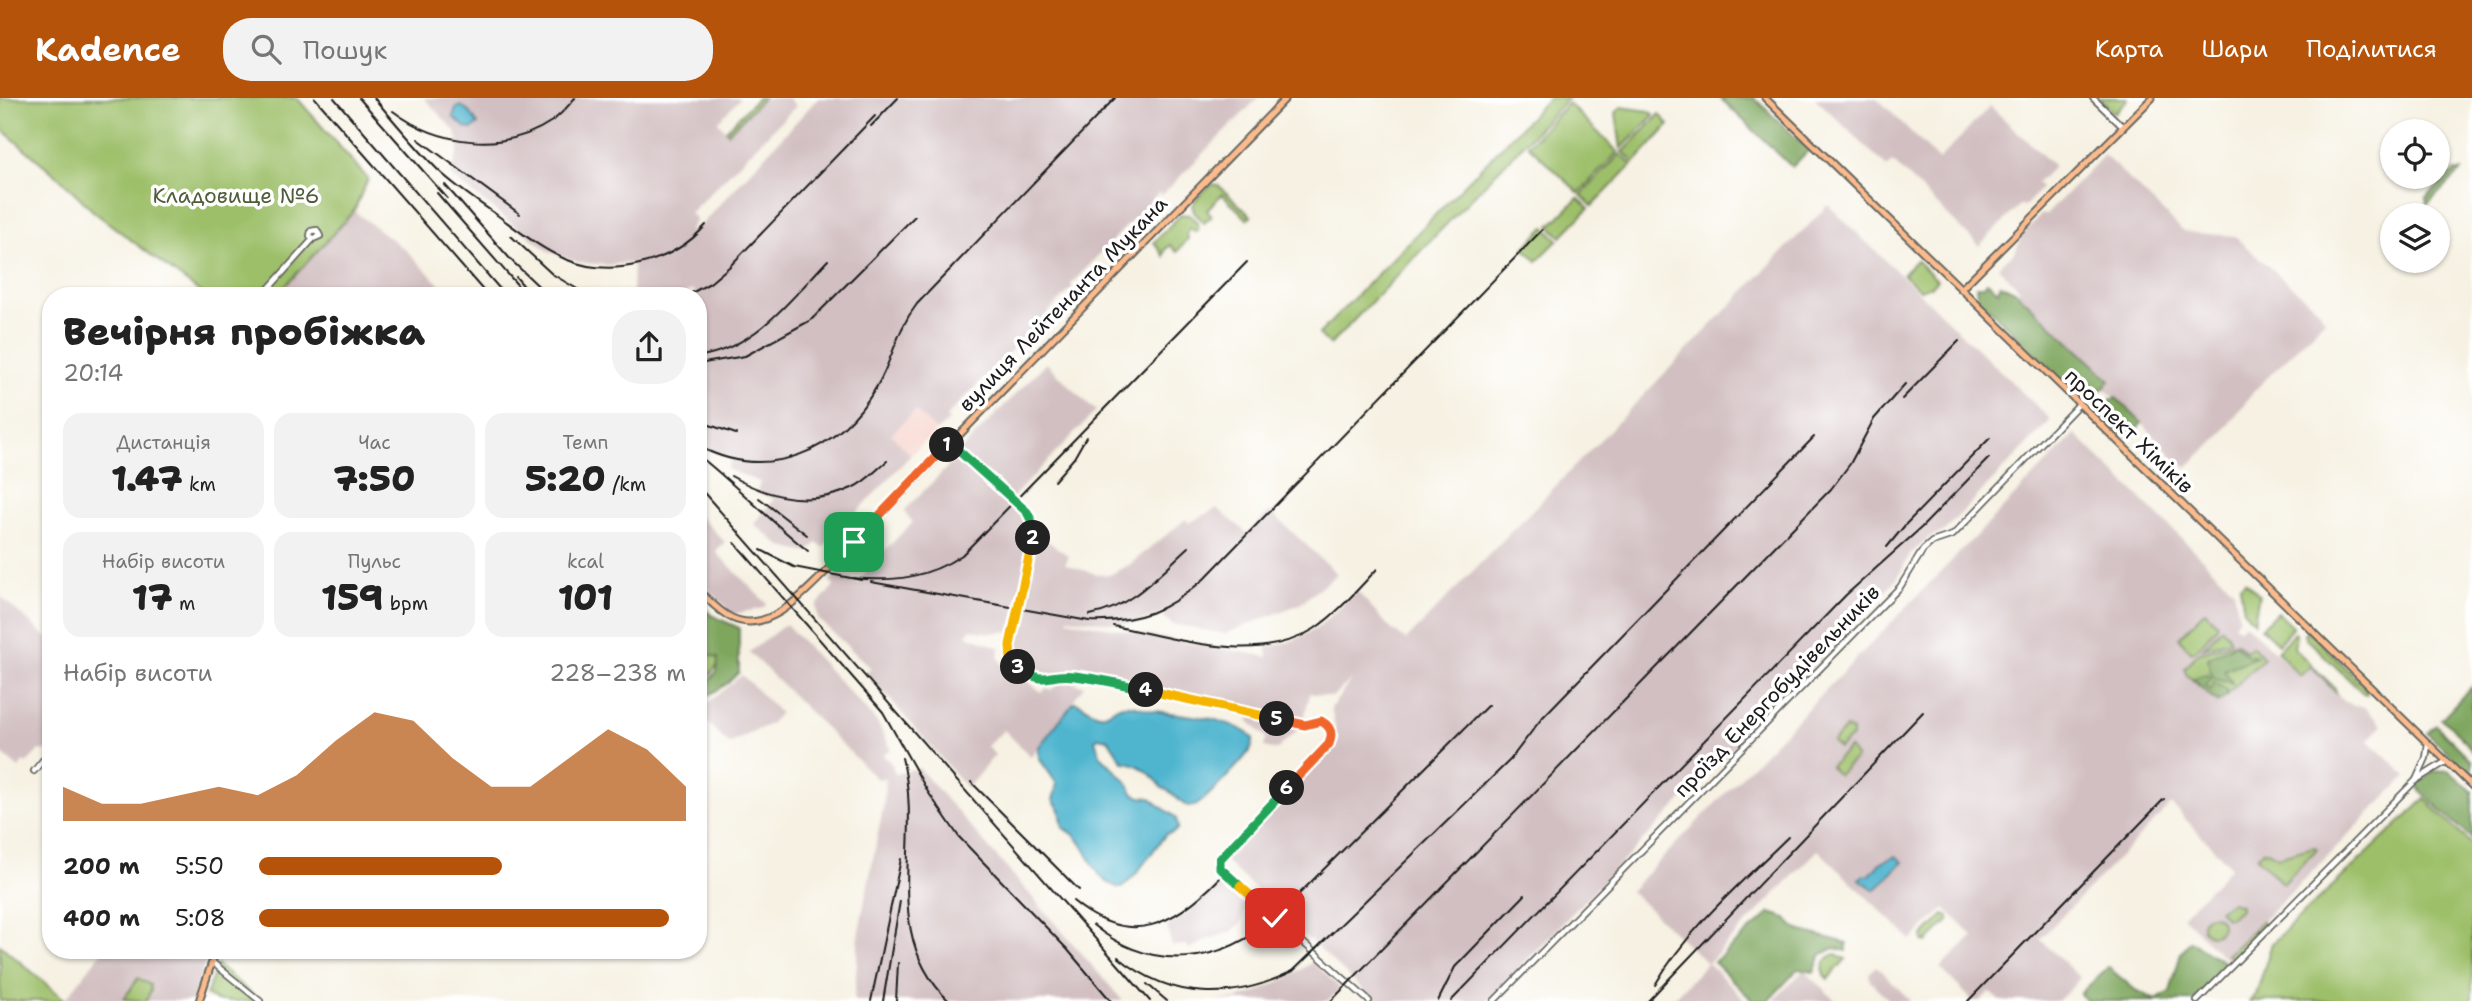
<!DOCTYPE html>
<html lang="uk">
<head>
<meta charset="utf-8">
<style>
  :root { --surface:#fff; --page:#f2f2f2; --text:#222; --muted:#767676; --accent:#b45309 }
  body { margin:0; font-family:"Shantell Sans",sans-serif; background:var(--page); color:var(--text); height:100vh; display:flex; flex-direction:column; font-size:26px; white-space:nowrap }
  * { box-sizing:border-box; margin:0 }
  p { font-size:23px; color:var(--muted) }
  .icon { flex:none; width:38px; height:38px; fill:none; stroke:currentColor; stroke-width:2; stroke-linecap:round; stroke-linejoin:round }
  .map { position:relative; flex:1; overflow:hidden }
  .panel { position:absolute; left:42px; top:189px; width:665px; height:672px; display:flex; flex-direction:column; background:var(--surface); border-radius:28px; box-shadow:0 2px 5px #0004 }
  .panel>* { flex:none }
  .tools { position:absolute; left:2380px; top:21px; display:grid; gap:14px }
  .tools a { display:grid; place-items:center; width:70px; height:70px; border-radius:50%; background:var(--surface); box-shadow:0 2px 5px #0004; font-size:35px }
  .pin { position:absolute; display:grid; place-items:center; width:60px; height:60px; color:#fff; margin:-30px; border-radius:14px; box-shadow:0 4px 10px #0006 }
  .km { position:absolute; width:35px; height:35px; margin:-18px; border-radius:50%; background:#222; color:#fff; font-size:19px; line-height:35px; text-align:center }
  .round { display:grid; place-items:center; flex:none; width:74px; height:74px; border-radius:28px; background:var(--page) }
  .head { display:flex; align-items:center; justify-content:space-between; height:119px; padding:0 21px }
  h1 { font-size:38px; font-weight:800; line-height:52px }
  .metrics { display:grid; grid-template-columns:repeat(3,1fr); gap:10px; height:119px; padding:7px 21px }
  .metrics div { display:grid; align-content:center; border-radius:18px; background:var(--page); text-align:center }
  .metrics b { font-size:35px; font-weight:800 }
  .metrics small { font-size:19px; font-weight:400 }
  .metrics p { font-size:19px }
  .chart { height:196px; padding:14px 21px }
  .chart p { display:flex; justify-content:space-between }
  .chart svg { width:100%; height:126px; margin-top:7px; fill:var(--accent); opacity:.7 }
  ul { padding:0 21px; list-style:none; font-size:23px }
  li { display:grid; grid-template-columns:112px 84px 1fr; align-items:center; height:52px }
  li i { height:18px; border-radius:9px; background:var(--accent) }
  header { display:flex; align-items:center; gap:42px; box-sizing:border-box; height:98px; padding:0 35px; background:var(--accent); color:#fff }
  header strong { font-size:33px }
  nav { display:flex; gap:38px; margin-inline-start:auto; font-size:24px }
  .search { width:490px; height:63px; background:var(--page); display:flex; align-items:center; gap:18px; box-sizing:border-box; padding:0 24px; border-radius:28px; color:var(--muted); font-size:26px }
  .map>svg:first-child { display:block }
  .built { fill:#f7d1c9 }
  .industrial { fill:#d2bfc1 }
  .green { fill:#9dbf69; stroke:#5c6e42; stroke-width:2 }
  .forest { fill:#7ea65d; stroke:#4d613c; stroke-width:2 }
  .water { fill:#50b5cf; stroke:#366876; stroke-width:2 }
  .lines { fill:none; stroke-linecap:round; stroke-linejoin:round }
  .minor-casing { stroke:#686761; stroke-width:8 }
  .major-casing { stroke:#686761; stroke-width:9 }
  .minor { stroke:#fff; stroke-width:4.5 }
  .major { stroke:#fbbb8d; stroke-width:5 }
  .rail { stroke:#1c1c1c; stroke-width:2 }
  .split-1-casing { stroke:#fff; stroke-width:14 }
  .split-2-casing { stroke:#fff; stroke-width:14 }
  .split-3-casing { stroke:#fff; stroke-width:14 }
  .split-4-casing { stroke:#fff; stroke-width:14 }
  .split-5-casing { stroke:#fff; stroke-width:14 }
  .split-6-casing { stroke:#fff; stroke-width:14 }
  .split-7-casing { stroke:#fff; stroke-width:14 }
  .split-8-casing { stroke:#fff; stroke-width:14 }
  .split-1 { stroke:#f0652b; stroke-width:9 }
  .split-2 { stroke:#22a559; stroke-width:9 }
  .split-3 { stroke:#f5b400; stroke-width:9 }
  .split-4 { stroke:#22a559; stroke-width:9 }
  .split-5 { stroke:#f5b400; stroke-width:9 }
  .split-6 { stroke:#f0652b; stroke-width:9 }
  .split-7 { stroke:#22a559; stroke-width:9 }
  .split-8 { stroke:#f5b400; stroke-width:9 }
  .labels { text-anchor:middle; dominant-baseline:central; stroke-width:7; stroke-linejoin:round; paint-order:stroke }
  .park-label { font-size:21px; fill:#505d3b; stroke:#fff }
  .street-label { font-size:21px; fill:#1c1c1c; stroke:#fff }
</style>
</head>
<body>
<header>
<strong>Kadence</strong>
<div class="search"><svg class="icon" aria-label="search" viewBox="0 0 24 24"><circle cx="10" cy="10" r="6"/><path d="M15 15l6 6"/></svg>Пошук</div>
<nav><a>Карта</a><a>Шари</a><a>Поділитися</a></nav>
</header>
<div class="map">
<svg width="2472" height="903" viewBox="0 0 2472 903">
  <rect width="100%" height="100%" fill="#fff"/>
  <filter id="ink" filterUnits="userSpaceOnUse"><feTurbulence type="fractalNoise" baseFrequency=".0143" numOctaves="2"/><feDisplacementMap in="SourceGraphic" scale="14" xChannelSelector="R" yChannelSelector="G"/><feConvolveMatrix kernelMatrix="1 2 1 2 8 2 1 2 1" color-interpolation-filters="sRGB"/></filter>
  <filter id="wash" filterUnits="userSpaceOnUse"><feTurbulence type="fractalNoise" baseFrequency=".00686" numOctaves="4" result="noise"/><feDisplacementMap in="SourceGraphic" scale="28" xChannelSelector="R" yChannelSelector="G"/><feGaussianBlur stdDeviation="1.57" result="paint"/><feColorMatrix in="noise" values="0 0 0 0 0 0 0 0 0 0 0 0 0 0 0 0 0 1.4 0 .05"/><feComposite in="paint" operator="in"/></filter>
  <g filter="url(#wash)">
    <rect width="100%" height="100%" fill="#f6f1e2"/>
    <!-- built -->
    <polygon class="built" points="917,313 936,333 911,357 890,336"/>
    <!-- industrial -->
    <g class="industrial">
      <polygon points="424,0 740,0 718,24 728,35 764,0 788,0 796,8 690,115 696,122 689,133 701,127 818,0 1258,0 1162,97 1159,94 1157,96 1071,186 1072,190 946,319 949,323 936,333 916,313 891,336 911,357 823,450 817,445 807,455 782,449 754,426 774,401 757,395 760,384 727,371 732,359 714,353 698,345 698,198 693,192 678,198 632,198 633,165 605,167 578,164 548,153 454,81 451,76 460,46 455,33"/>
      <polygon points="1815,0 1877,0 1939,62 1990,8 2054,68 2037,85 2041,90 2025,108 2020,107 1979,148 1893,64 1887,69"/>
      <polygon points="2104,57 2184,134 2234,138 2320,213 2325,222 2255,292 2219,339 2187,369 2178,364 2142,325 2104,290 2110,282 2015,193 2020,191 1998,169 2016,153 2021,138 2041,116 2047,116"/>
      <polygon points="1828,107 2051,322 1943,434 1928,440 1910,457 1896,482 1487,903 1375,903 1225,763 1338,642 1331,610 1352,581 1332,599 1310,595 1304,621 1144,587 1088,579 1070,574 1040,580 1014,563 1012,555 1017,546 1021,521 1024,521 1038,442 1046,442 1069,458 1065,466 1096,476 1109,477 1129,467 1186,421 1189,425 1217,410 1247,435 1270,413 1337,476 1300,506 1225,536 1171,526 1163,518 1169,511 1150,521 1123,526 1068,520 1067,522 1268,559 1267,549 1289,544 1316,531 1357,493 1390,530 1406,542"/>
      <polygon points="354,113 407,153 451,198 276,198"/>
      <polygon points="1046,265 1096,313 1011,401 960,353"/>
      <polygon points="2075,336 2234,492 2239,519 2234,526 2239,531 2245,525 2300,579 2310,568 2344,603 2353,608 2363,608 2382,627 2368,642 2407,678 2225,861 2182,818 2231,769 2171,706 2040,841 2080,880 2058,903 2000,903 1989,894 1980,903 1973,903 1940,870 1973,838 1945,810 1911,842 1818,752 1708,865 1746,903 1671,903 1707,865 1630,793"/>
      <polygon points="958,358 1028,420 1031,436 1011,533 989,535 970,531 967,537 1000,550 998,558 1001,565 1042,594 1047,590 1051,592 1060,584 1068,585 1070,583 1084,588 1031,659 1004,632 987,648 995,657 967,690 866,574 871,570 818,521 816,508 834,488 830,483 835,478 860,486 868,469 913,424 906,417 905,412"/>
      <polygon points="698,417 725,444 716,454 767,506 763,510 733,516 698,481"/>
      <polygon points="1,499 51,543 51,654 39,652 26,666 23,664 19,670 0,654"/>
      <polygon points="786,526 877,624 891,651 883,657 892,666 895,676 919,670 1123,903 854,903 859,832 884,705 885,680 877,681 749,554"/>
      <polygon points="742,577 780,615 770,626 729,646 698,616 698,613"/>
      <polygon points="1251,619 1301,629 1276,652 1264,649 1266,640 1248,622"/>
      <polygon points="1227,783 1252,805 1245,812 1241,825 1231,834 1206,842 1189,851 1187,847 1172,848 1167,828 1187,815 1222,784"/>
      <polygon points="103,852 209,852 192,903 64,903"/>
      <polygon points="1313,864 1341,891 1327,903 1216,903 1238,901 1257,894 1287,880"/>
      <polygon points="1876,868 1911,903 1890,903 1870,883 1869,876"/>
      <polygon points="1804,872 1836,903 1773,903"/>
    </g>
    <!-- green -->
    <g class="green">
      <polygon points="0,0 297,0 368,81 354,113 276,198 205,198 94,114 64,84 0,30"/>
      <polygon points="757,0 763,0 728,35 726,32"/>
      <polygon points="1549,0 1568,0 1330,247 1319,236"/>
      <polygon points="2099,0 2127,0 2128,1 2114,15"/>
      <polygon points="1568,5 1618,54 1579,95 1528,47"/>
      <polygon points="1621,9 1649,13 1654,17 1621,51 1616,15"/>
      <polygon points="1660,16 1669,27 1634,65 1623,54"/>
      <polygon points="1620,56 1632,67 1592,108 1581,97"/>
      <polygon points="1213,86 1219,88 1251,118 1247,121 1222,96 1207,112 1212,118 1204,125 1194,114 1192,107 1203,93"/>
      <polygon points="1578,100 1589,110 1561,139 1550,128"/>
      <polygon points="1181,116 1190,117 1198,126 1198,132 1195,134 1191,130 1187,134 1188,141 1177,154 1170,147 1165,152 1164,158 1154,144"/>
      <polygon points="1545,129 1558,142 1537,163 1524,150"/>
      <polygon points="1916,162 1937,182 1931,188 1920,192 1903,176"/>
      <polygon points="2245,483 2259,496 2254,524 2244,513 2240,488"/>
      <polygon points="2205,513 2217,525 2217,529 2196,552 2191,554 2179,540"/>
      <polygon points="2277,514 2293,529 2278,546 2261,530"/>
      <polygon points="2222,530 2229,537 2230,542 2203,550"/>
      <polygon points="2308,533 2366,590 2367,596 2363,595 2305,539 2304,535"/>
      <polygon points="2294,535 2296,538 2294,550 2335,590 2336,595 2311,568 2300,578 2277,553"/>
      <polygon points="698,538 726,556 698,592"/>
      <polygon points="2236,544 2246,553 2252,548 2264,560 2218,605 2186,576 2185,570 2198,555"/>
      <polygon points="1846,630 1852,633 1852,639 1839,650 1832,644"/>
      <polygon points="1849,650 1856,660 1838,677 1830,668"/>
      <polygon points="2425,701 2472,747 2472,903 2250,903 2256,897 2272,845"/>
      <polygon points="2313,749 2317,750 2316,752 2283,786 2257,759 2263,753 2267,752 2278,759"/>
      <polygon points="2232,804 2240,807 2240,811 2230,820 2226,820 2219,812"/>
      <circle cx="2212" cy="827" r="10"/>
      <polygon points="1944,817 1949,819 1948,823 1927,844 1923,843 1923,838"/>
      <polygon points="2262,823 2266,828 2233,861 2229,859 2227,857"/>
      <polygon points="0,847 64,901 64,903 0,903"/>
      <path d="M1836 856 1846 861 1828 881 1824 877C1821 867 1826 859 1836 856Z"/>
      <polygon points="217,867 260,903 217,903 206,897"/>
      <polygon points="138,880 150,887 151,892 146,903 124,901"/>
    </g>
    <!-- forest -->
    <g class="forest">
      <polygon points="1720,0 1754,0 1809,52 1792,69"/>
      <polygon points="2455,73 2461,73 2427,107 2426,100"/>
      <polygon points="1987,184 1998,193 2000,186 2015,193 2110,282 2104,290 2087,299 2080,293 2070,290 1977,199 1976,188 1984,188"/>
      <polygon points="2116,300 2142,325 2131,337 2118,337 2101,314 2100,309 2105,303"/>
      <polygon points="698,504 711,517 739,530 739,574 728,585 698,604 705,588 717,573 718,560 703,555 698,550"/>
      <polygon points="2235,546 2246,556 2256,559 2224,572 2232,585 2215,581 2210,573 2208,560"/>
      <polygon points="2208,577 2212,580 2206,587 2211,592 2214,584 2226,592 2227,598 2220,603 2213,601 2193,581 2199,578"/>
      <polygon points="2472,588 2472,652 2451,628 2441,621"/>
      <polygon points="2436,627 2472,663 2472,678 2427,635"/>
      <polygon points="2448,672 2472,693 2472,741 2422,695 2418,687 2433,674"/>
      <polygon points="1770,815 1787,820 1795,831 1847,845 1847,853 1834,850 1821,857 1814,874 1798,871 1768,903 1753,903 1714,864"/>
      <polygon points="2190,843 2227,866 2194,903 2087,903 2080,896 2108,869 2134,891 2156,902 2170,894 2181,855"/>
    </g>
    <!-- water -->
    <g class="water">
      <polygon points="461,8 468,12 478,26 472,31 466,30 453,19 456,10"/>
      <path d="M1074 604C1084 605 1093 618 1104 616 1110 615 1116 608 1123 607 1134 605 1144 612 1155 613 1185 618 1230 618 1253 640 1253 645 1254 645 1251 650 1247 659 1201 707 1194 708 1180 711 1175 692 1162 690 1155 678 1138 664 1123 664L1108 641 1098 639 1095 643 1101 658 1127 684 1133 695 1140 699 1150 700 1176 720 1178 730 1174 734 1166 736 1136 776 1122 790C1093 786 1091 751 1073 736 1070 733 1066 732 1063 730L1060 712 1053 702 1057 686 1039 660 1038 650Z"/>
      <polygon points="1896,758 1903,764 1875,792 1859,781 1864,777 1869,778 1880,765"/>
    </g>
  </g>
  <g filter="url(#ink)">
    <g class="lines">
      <defs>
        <g id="minor">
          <polyline points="2093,0 2123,29"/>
          <polyline points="262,198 313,141 320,138 317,132 311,133 310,138 313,141"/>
          <path d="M950 346 1027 414 1032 424 1034 435 1010 547 1011 562C1032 585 1045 580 1073 577L1305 627 1321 623C1332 629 1334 636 1329 646L1220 761C1218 772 1228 777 1235 784L1369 903"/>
          <polyline points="2428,646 2426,660 2416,682 2447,663"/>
          <polyline points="34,673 43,662 51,663"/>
          <polyline points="212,864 260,903"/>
          <polyline points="1494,903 1900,489 1923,452 1932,444 1953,437 2079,306"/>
          <polyline points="2197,903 2416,682"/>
        </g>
        <g id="major">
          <polyline points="1765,0 2472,688"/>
          <polyline points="1961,191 2152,0"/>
          <path d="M698 492C709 502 719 514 732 520 774 540 817 479 844 456L1286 0"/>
          <polyline points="199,903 216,852"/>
        </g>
      </defs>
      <!-- minor casing -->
      <use href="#minor" class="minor-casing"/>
      <!-- major casing -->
      <use href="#major" class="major-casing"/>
      <!-- minor -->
      <use href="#minor" class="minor"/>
      <!-- major -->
      <use href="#major" class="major"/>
      <!-- rail -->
      <g class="rail">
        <polyline points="315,0 488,198"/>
        <polyline points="334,0 506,198"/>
        <polyline points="359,0 447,100"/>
        <path d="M374 0C395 24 415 49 438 72 456 89 477 103 497 117 519 133 540 150 565 161 612 181 673 165 706 127"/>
        <path d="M393 13C438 47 503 56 552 23 561 17 568 8 575 0"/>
        <polyline points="871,28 898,0"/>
        <polyline points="418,41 520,116"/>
        <polyline points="445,87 512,163 549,198"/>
        <polyline points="437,95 520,190"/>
        <polyline points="511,138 552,176 589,198"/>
        <polyline points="516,179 532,198"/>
        <polyline points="686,198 710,185 729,169 875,18"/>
        <path d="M702 258C757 248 791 201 828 162"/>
        <polyline points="698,266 745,258 811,222 915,118"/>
        <polyline points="1902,301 1959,243"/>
        <polyline points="698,323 736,336"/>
        <path d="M698 348C768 385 839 354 877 288 893 261 896 233 917 206L1115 0"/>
        <path d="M698 357C736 387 770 423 808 453"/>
        <path d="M731 378C769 400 811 409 852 390 866 384 876 372 887 363"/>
        <polyline points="1054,383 1074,360 1086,339"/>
        <polyline points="698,388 1150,903"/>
        <polyline points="759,400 807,437"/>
        <polyline points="735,445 883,614 928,694 959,739 1067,851 1111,903"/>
        <polyline points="1887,449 1906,426 1990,340"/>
        <polyline points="761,452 794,469 861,482"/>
        <path d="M853 480C893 484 928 480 962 457L1247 164"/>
        <path d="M871 484 1089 523C1137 525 1168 513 1204 481L1542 132"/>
        <path d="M1090 517C1131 510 1159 476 1189 449"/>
        <path d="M1113 528C1176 540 1256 568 1314 531 1338 515 1357 492 1377 471"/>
        <path d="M902 660C925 743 877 833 949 903"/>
        <polyline points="971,684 1079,792"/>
        <path d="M1073 803C1131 851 1174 827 1220 780"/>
        <path d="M1093 827C1153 876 1222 867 1278 817L1488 607"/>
        <path d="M1118 859C1172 903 1233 903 1293 873L1510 662 1542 620 1814 339"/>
        <polyline points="1147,886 1167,903"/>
        <path d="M1655 887C1688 830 1741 785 1788 739"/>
        <polyline points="871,903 901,761"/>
        <polyline points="883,903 900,803"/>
        <polyline points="896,903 898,865"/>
        <polyline points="1331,903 1831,391 1850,366 1874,321 1905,286"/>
        <polyline points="1438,903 1455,869 1525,797"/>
        <polyline points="1451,903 1846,497 1922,429 1989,360"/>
        <polyline points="1648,903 1923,614"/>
        <polyline points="1968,903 2164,701"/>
      </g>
    </g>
  </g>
  <g class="lines" filter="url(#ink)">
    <defs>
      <polyline id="split-1" points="854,444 947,347"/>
      <polyline id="split-2" points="947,347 950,345 1027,414 1032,424 1033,440"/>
      <polyline id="split-3" points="1018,569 1011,562 1010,547 1033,440"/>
      <path id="split-4" d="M1018 569C1048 590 1045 574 1075 578 1099 581 1123 586 1146 592"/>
      <polyline id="split-5" points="1146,592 1277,621"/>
      <path id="split-6" d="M1277 621 1305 627 1321 623C1332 629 1333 636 1329 646L1287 690"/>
      <polyline id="split-7" points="1240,788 1220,770 1220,761 1287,690"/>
      <polyline id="split-8" points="1240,788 1275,820"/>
    </defs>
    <!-- split-1 casing -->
    <use href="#split-1" class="split-1-casing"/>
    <!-- split-2 casing -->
    <use href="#split-2" class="split-2-casing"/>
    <!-- split-3 casing -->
    <use href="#split-3" class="split-3-casing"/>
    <!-- split-4 casing -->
    <use href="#split-4" class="split-4-casing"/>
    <!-- split-5 casing -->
    <use href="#split-5" class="split-5-casing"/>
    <!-- split-6 casing -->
    <use href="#split-6" class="split-6-casing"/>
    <!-- split-7 casing -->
    <use href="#split-7" class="split-7-casing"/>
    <!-- split-8 casing -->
    <use href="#split-8" class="split-8-casing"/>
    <!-- split-1 -->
    <use href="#split-1" class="split-1"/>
    <!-- split-2 -->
    <use href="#split-2" class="split-2"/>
    <!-- split-3 -->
    <use href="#split-3" class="split-3"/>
    <!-- split-4 -->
    <use href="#split-4" class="split-4"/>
    <!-- split-5 -->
    <use href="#split-5" class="split-5"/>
    <!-- split-6 -->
    <use href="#split-6" class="split-6"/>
    <!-- split-7 -->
    <use href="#split-7" class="split-7"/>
    <!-- split-8 -->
    <use href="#split-8" class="split-8"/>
  </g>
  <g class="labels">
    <!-- park labels -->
    <g class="park-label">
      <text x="236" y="98">Кладовище №6</text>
    </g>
    <!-- street labels -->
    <g class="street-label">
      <text transform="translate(1063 206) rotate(-46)">вулиця Лейтенанта Мукана</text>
      <text transform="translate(2129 333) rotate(44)">проспект Хіміків</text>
      <text transform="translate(1777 593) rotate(-46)">проїзд Енергобудівельників</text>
    </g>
  </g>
</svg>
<div class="tools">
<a><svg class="icon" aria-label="locate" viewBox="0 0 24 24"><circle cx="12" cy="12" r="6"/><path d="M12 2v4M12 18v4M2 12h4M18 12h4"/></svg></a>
<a><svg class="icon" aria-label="layers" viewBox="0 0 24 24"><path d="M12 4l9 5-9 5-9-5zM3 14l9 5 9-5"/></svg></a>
</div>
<div class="pin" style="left:854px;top:444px;background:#1e9e55"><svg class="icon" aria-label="arrive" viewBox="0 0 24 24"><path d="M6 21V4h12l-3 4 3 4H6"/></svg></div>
<div class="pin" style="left:1275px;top:820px;background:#d93025"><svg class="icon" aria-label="check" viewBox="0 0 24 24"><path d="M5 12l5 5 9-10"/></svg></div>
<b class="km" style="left:947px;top:347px">1</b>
<b class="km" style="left:1033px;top:440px">2</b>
<b class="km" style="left:1018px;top:569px">3</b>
<b class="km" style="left:1146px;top:592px">4</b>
<b class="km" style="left:1277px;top:621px">5</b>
<b class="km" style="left:1287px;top:690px">6</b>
<section class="panel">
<div class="head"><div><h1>Вечірня пробіжка</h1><p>20:14</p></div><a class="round"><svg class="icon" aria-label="share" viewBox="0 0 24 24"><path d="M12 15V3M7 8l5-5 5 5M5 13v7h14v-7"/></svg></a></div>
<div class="metrics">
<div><p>Дистанція</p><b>1.47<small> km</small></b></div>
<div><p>Час</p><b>7:50</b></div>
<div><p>Темп</p><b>5:20<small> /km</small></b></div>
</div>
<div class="metrics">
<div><p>Набір висоти</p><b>17<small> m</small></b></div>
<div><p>Пульс</p><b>159<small> bpm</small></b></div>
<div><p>kcal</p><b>101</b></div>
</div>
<div class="chart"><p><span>Набір висоти</span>228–238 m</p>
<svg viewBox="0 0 160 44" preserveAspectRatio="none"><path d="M0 44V32L10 38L20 38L30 35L40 32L50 35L60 28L70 16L80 6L90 9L100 22L110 32L120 32L130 22L140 12L150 19L160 32V44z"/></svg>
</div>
<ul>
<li><b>200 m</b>5:50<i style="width:57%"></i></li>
<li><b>400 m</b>5:08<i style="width:96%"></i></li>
</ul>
</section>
</div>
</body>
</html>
